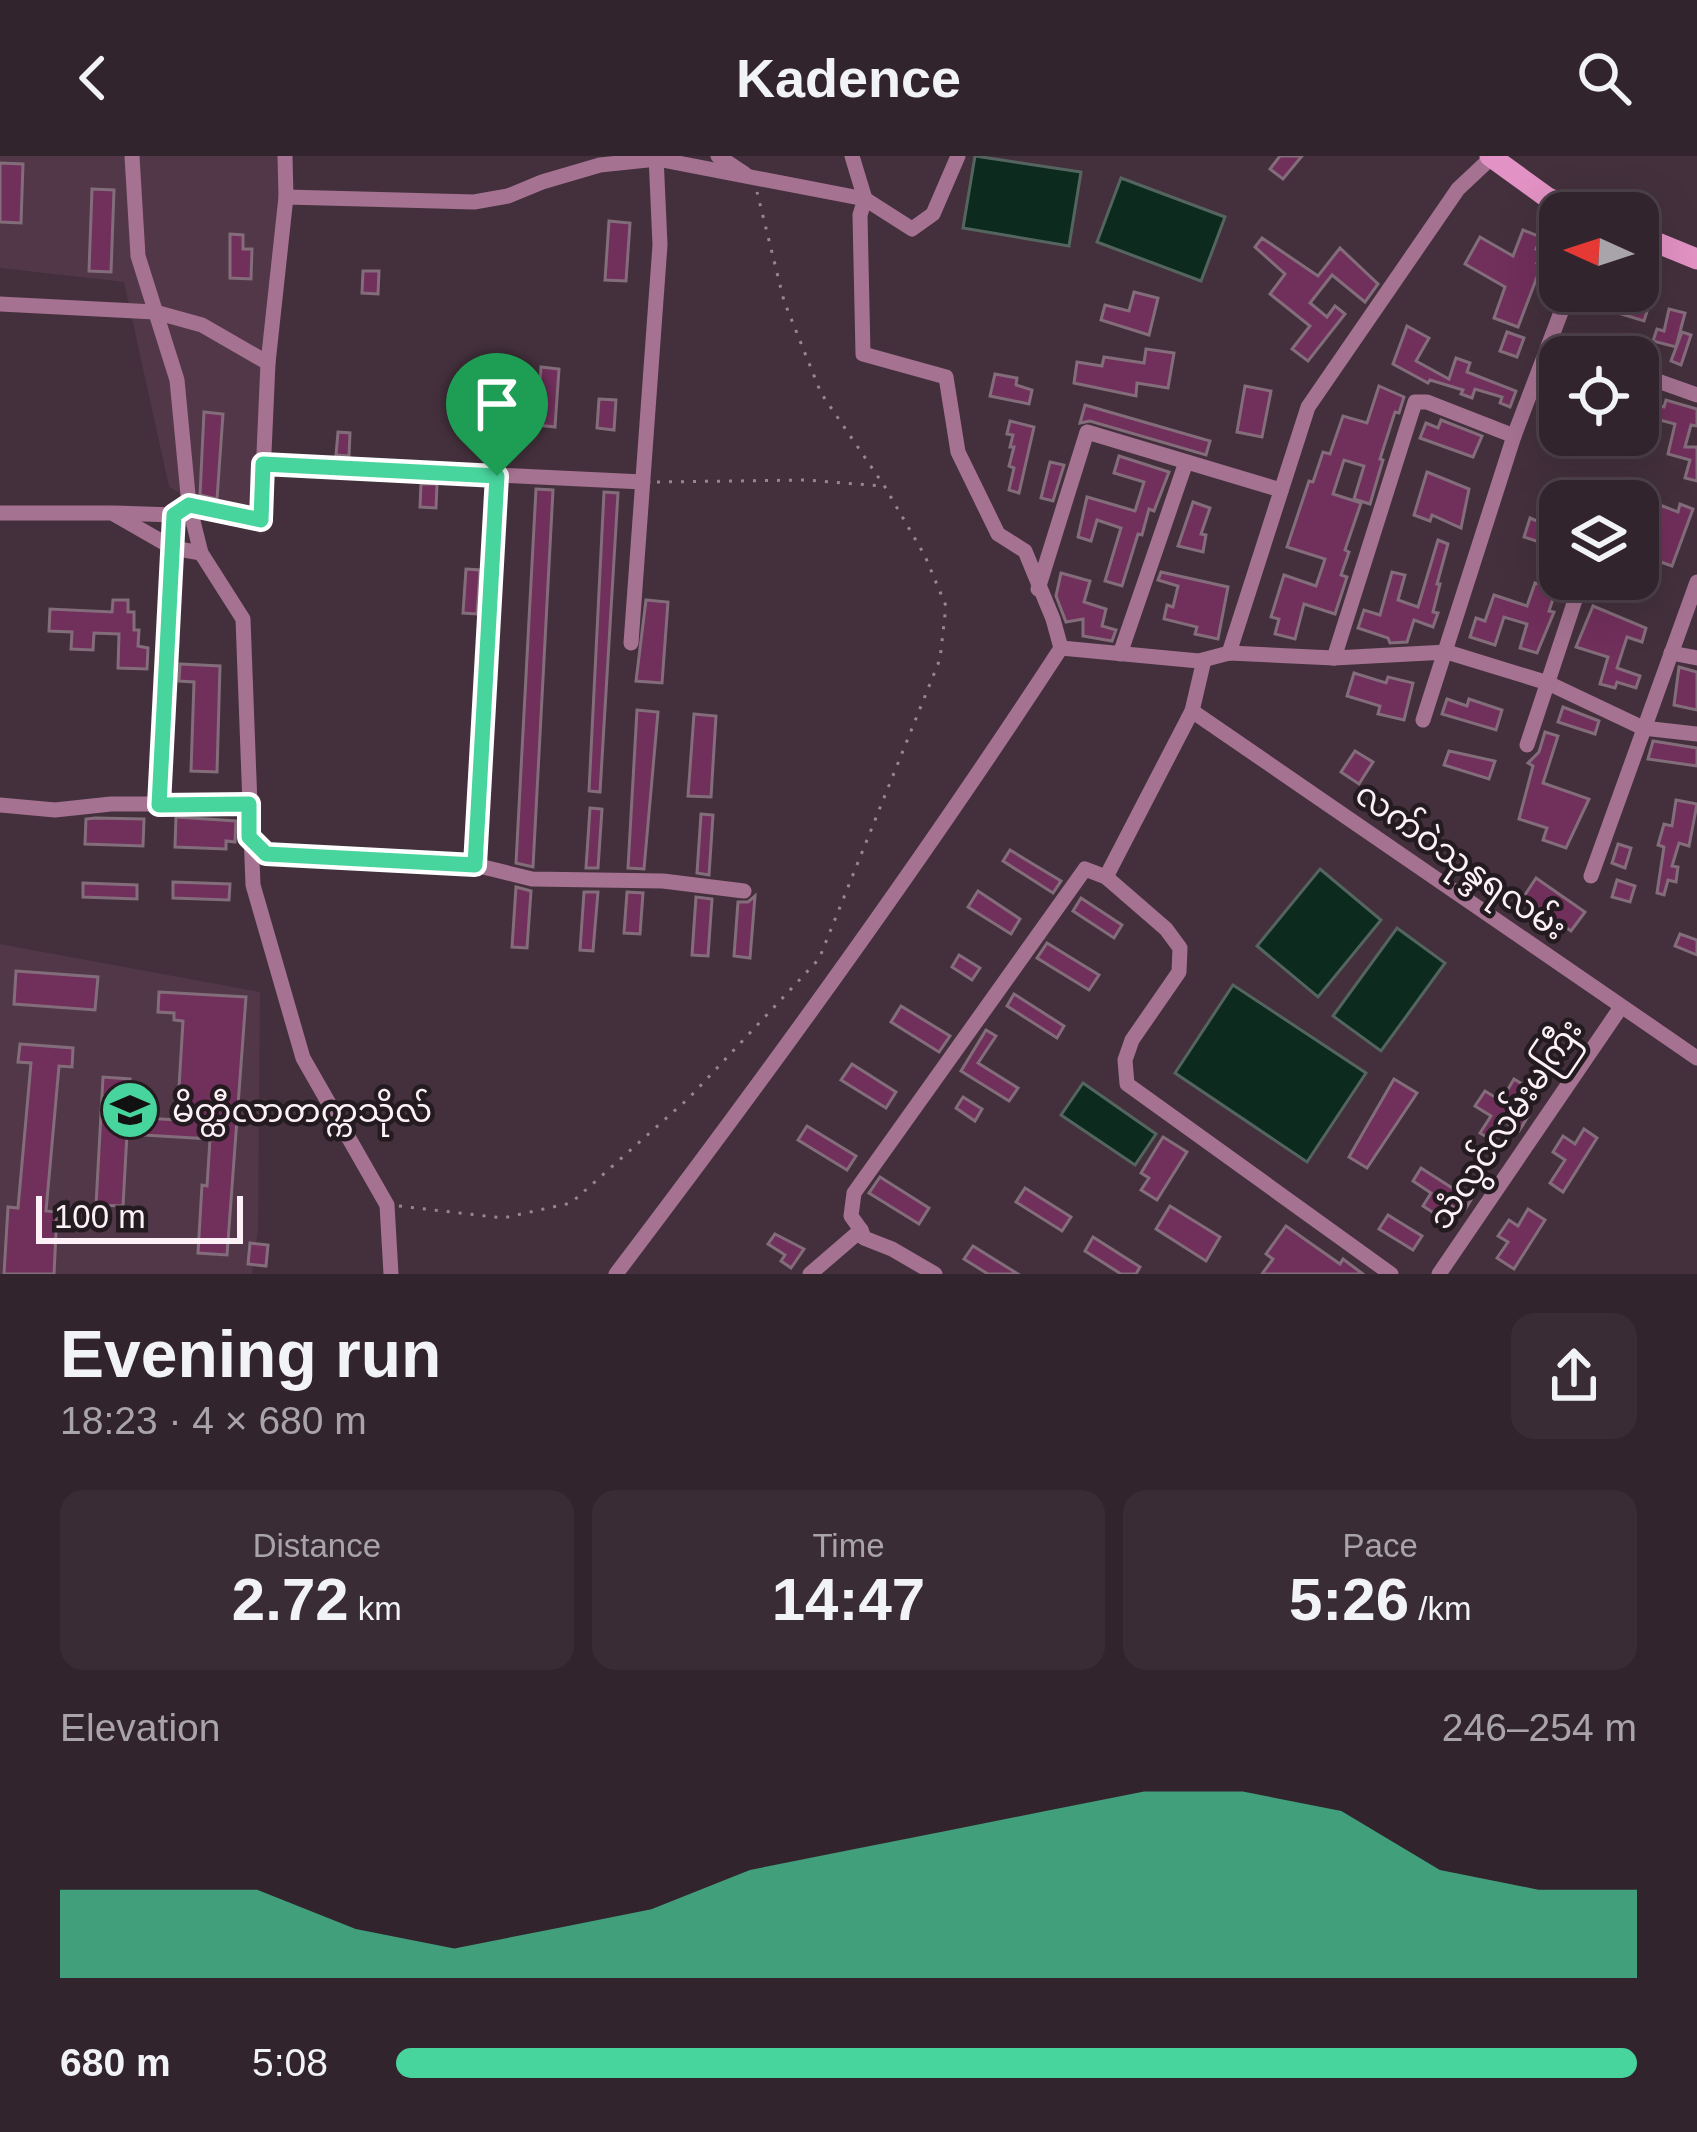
<!DOCTYPE html>
<html lang="en">
<head>
<meta charset="utf-8">
<style>
  :root { --surface:#32242d; --page:#3a2c35; --text:#f1f3f6; --muted:#a8a4aa; --line:#4d4149; --accent:#48d49d }
  body { margin:0; font-family:Arial,"Noto Sans Myanmar",sans-serif; background:var(--page); color:var(--text); height:100vh; display:flex; flex-direction:column; font-size:45px; white-space:nowrap }
  * { box-sizing:border-box; margin:0 }
  p { font-size:39px; color:var(--muted) }
  .icon { flex:none; width:66px; height:66px; fill:none; stroke:currentColor; stroke-width:2; stroke-linecap:round; stroke-linejoin:round }
  .map { position:relative; height:1118px; overflow:hidden }
  .details { display:flex; flex-direction:column; background:var(--surface); flex:1 }
  .details>* { flex:none }
  .needle { width:78px; rotate:273deg }
  .controls { position:absolute; left:1539px; top:36px; display:grid; gap:24px }
  .controls a { display:grid; place-items:center; width:120px; height:120px; border-radius:24px; background:var(--surface); box-shadow:0 12px 48px #0002,0 0 0 3px var(--line); font-size:60px }
  .scale { position:absolute; left:36px; bottom:30px; width:207px; box-sizing:border-box; padding-left:12px; border:6px solid #fdf0f7; border-top:0; font-size:33px; line-height:42px; white-space:nowrap; color:#fdf0f7; -webkit-text-stroke:9px #241b20; paint-order:stroke }
  .pin { position:absolute; display:grid; place-items:center; width:102px; height:102px; color:#fff; margin:-123px -51px; border-radius:50% 50% 50% 0; rotate:-45deg; box-shadow:0 0 12px #0007 }
  .pin .icon { rotate:45deg }
  .round { display:grid; place-items:center; flex:none; width:126px; height:126px; border-radius:24px; background:var(--page) }
  .headline { display:flex; align-items:center; justify-content:space-between; height:204px; padding:0 60px }
  h1 { font-size:66px; font-weight:600; line-height:90px }
  .metrics { display:grid; grid-template-columns:repeat(3,1fr); gap:18px; height:204px; padding:12px 60px }
  .metrics div { display:grid; align-content:center; border-radius:24px; background:var(--page); text-align:center }
  .metrics b { font-size:60px; font-weight:600 }
  .metrics small { font-size:33px; font-weight:400 }
  .metrics p { font-size:33px }
  .chart { height:336px; padding:24px 60px }
  .chart p { display:flex; justify-content:space-between }
  .chart svg { width:100%; height:216px; margin-top:12px; fill:var(--accent); opacity:.7 }
  ul { padding:0 60px; list-style:none; font-size:39px }
  li { display:grid; grid-template-columns:192px 144px 1fr; align-items:center; height:90px }
  li i { height:30px; border-radius:15px; background:var(--accent) }
  header { display:flex; justify-content:space-between; align-items:center; height:156px; padding:0 60px; background:var(--surface); font-size:54px; font-weight:600 }
  .map>svg:first-child { display:block }
  .built { fill:#513747 }
  .water { fill:#0c2a1e; stroke:#54655f; stroke-width:3 }
  .building { fill:#712f5b; stroke:#836d7a; stroke-width:3 }
  .lines { fill:none; stroke-linecap:round; stroke-linejoin:round }
  .path { stroke:#968690; stroke-width:3; stroke-dasharray:3 9; stroke-linecap:butt }
  .street { stroke:#a57291; stroke-width:15 }
  .secondary { stroke:#e292c4; stroke-width:21 }
  .route-casing { stroke:#fff; stroke-width:24 }
  .route { stroke:#48d49d; stroke-width:15 }
  .labels { text-anchor:middle; dominant-baseline:central; stroke-width:9; stroke-linejoin:round; paint-order:stroke }
  .street-label { font-size:33px; fill:#fdf0f7; stroke:#241b20 }
  .poi-label { font-size:33px; fill:#fdf0f7; stroke:#241b20; text-anchor:start }
</style>
</head>
<body>
<header><svg class="icon" aria-label="back" viewBox="0 0 24 24"><path d="M15 5l-7 7 7 7"/></svg>Kadence<svg class="icon" aria-label="search" viewBox="0 0 24 24"><circle cx="10" cy="10" r="6"/><path d="M15 15l6 6"/></svg></header>
<div class="map">
<svg width="1697" height="1118" viewBox="0 0 1697 1118">
  <rect width="100%" height="100%" fill="#43303c"/>
  <!-- built -->
  <g class="built">
    <polygon points="0,0 284,0 262,379 169,331 124,126 0,112"/>
    <polygon points="0,788 260,836 258,1073 252,1118 0,1118"/>
  </g>
  <!-- water -->
  <g class="water">
    <polygon points="975,0 1081,16 1069,90 963,72"/>
    <polygon points="1121,22 1225,61 1201,125 1097,86"/>
    <polygon points="1320,713 1381,764 1318,841 1257,790"/>
    <polygon points="1397,772 1445,807 1381,895 1333,860"/>
    <polygon points="1233,829 1366,917 1307,1006 1175,917"/>
    <polygon points="1083,927 1156,978 1135,1009 1061,959"/>
  </g>
  <!-- building -->
  <g class="building">
    <polygon points="1280,0 1302,0 1283,23 1270,13"/>
    <polygon points="0,7 23,8 21,67 0,66"/>
    <polygon points="92,33 114,34 111,116 89,115"/>
    <polygon points="609,65 630,67 626,125 605,124"/>
    <polygon points="1523,74 1541,81 1536,93 1542,95 1537,107 1542,108 1518,171 1494,162 1505,131 1465,108 1480,81 1513,100"/>
    <polygon points="230,78 243,79 243,93 252,93 251,123 230,122"/>
    <polygon points="1262,82 1318,120 1340,92 1378,128 1365,146 1332,119 1310,147 1327,161 1335,150 1345,158 1308,205 1292,193 1310,170 1270,138 1285,118 1255,91"/>
    <polygon points="363,115 379,115 378,138 362,137"/>
    <polygon points="1134,136 1158,142 1149,179 1101,164 1105,149 1129,155"/>
    <polygon points="1624,138 1650,146 1644,165 1618,157"/>
    <polygon points="1669,153 1685,157 1676,191 1653,185 1657,173 1664,175"/>
    <polygon points="1407,170 1429,182 1416,205 1449,223 1456,202 1470,207 1467,216 1516,235 1510,251 1500,247 1502,241 1475,233 1472,242 1461,238 1463,234 1430,224 1428,227 1393,208"/>
    <polygon points="1507,176 1524,182 1517,201 1500,195"/>
    <polygon points="1682,176 1691,179 1681,209 1671,205"/>
    <polygon points="1146,193 1174,197 1168,232 1137,227 1136,240 1074,227 1077,206 1102,210 1104,201 1144,207"/>
    <polygon points="541,211 559,213 555,271 537,269"/>
    <polygon points="995,218 1017,222 1016,229 1032,234 1029,248 990,240"/>
    <polygon points="1245,230 1271,235 1262,281 1237,276"/>
    <polygon points="1379,230 1404,241 1399,257 1395,256 1380,303 1383,304 1370,348 1354,343 1364,310 1344,304 1333,338 1361,347 1345,394 1349,396 1341,419 1347,421 1335,458 1304,448 1295,483 1275,478 1279,463 1271,461 1284,419 1316,430 1325,403 1287,391 1309,325 1313,326 1323,296 1330,298 1343,260 1367,267"/>
    <polygon points="599,243 616,244 614,274 597,272"/>
    <polygon points="1638,244 1664,251 1666,244 1697,253 1697,270 1691,269 1685,291 1697,291 1697,325 1685,322 1690,304 1668,298 1675,268 1649,261 1642,286 1638,285"/>
    <polygon points="1085,249 1210,285 1206,299 1090,265 1080,267"/>
    <polygon points="204,256 223,258 217,343 200,339"/>
    <polygon points="1441,264 1482,280 1473,301 1420,282 1426,267 1438,272"/>
    <polygon points="1010,265 1034,271 1019,337 1009,334 1014,312 1009,310 1014,291 1010,291 1013,279 1007,278"/>
    <polygon points="338,276 350,277 349,300 336,299"/>
    <polygon points="1119,300 1169,316 1154,355 1149,353 1142,379 1138,378 1122,430 1105,425 1121,372 1097,364 1091,385 1078,381 1087,341 1135,355 1144,326 1114,317"/>
    <polygon points="1050,306 1064,309 1053,345 1041,342"/>
    <polygon points="1427,316 1469,333 1461,372 1432,359 1430,365 1414,359"/>
    <polygon points="421,328 437,328 436,352 420,351"/>
    <polygon points="536,333 553,334 533,711 516,707"/>
    <polygon points="604,336 618,337 600,636 589,635"/>
    <polygon points="1193,346 1210,352 1201,378 1206,379 1203,396 1178,390"/>
    <polygon points="1680,348 1693,353 1672,410 1658,405 1648,437 1613,425 1638,423 1638,402 1646,383 1638,380 1638,365 1653,371 1660,349 1678,356"/>
    <polygon points="1530,362 1560,375 1560,387 1541,381 1539,386 1524,381"/>
    <polygon points="1438,384 1448,388 1437,428 1440,428 1433,456 1438,457 1433,471 1414,464 1407,486 1390,487 1388,482 1358,472 1364,454 1380,459 1392,416 1405,419 1398,444 1418,451"/>
    <polygon points="466,413 480,414 477,458 463,457"/>
    <polygon points="1161,416 1228,431 1218,483 1195,478 1197,471 1164,463 1167,449 1173,451 1178,430 1158,424"/>
    <polygon points="1061,417 1090,425 1084,446 1106,453 1102,470 1116,474 1112,485 1083,480 1083,463 1066,466 1056,440"/>
    <polygon points="1535,427 1556,434 1549,455 1554,456 1537,497 1520,492 1527,468 1504,461 1495,489 1470,481 1476,462 1485,465 1494,439 1527,450"/>
    <polygon points="113,444 128,444 128,456 134,456 134,474 139,474 138,490 148,492 147,513 118,512 119,478 94,477 93,494 71,493 72,476 49,475 50,453 112,456"/>
    <polygon points="646,444 668,446 662,527 636,525"/>
    <polygon points="1593,450 1646,472 1642,486 1627,481 1617,512 1640,520 1636,532 1617,526 1615,532 1600,528 1608,501 1576,491"/>
    <polygon points="180,508 220,510 217,616 191,615 194,526 179,525"/>
    <polygon points="1679,511 1697,516 1697,554 1674,549"/>
    <polygon points="1354,517 1386,527 1388,521 1413,527 1404,564 1378,558 1380,550 1347,540"/>
    <polygon points="1447,543 1467,550 1469,543 1502,554 1496,574 1442,558"/>
    <polygon points="1563,551 1599,565 1595,578 1558,566"/>
    <polygon points="637,554 658,556 644,713 628,712"/>
    <polygon points="694,558 716,560 711,641 688,640"/>
    <polygon points="1545,576 1558,580 1543,627 1589,643 1566,692 1543,684 1547,672 1519,663 1533,610 1528,607 1539,596"/>
    <polygon points="1653,585 1697,592 1697,610 1648,603"/>
    <polygon points="1355,595 1373,606 1359,628 1341,616"/>
    <polygon points="1449,595 1495,605 1489,623 1444,609"/>
    <polygon points="1676,644 1697,648 1689,690 1679,687 1672,710 1678,711 1676,726 1668,724 1664,739 1657,737 1664,691 1658,689 1664,668 1672,670"/>
    <polygon points="590,652 602,653 598,712 586,712"/>
    <polygon points="701,658 713,659 709,719 697,717"/>
    <polygon points="176,661 236,665 235,686 226,685 226,693 175,691"/>
    <polygon points="95,662 144,663 143,690 85,688 86,663"/>
    <polygon points="1618,688 1631,692 1625,712 1612,707"/>
    <polygon points="1010,694 1061,725 1053,737 1003,705"/>
    <polygon points="1536,722 1585,756 1571,775 1523,742"/>
    <polygon points="1617,724 1635,730 1630,746 1612,741"/>
    <polygon points="173,726 230,728 229,744 173,742"/>
    <polygon points="83,727 137,729 137,743 83,741"/>
    <polygon points="516,731 531,735 527,792 512,791"/>
    <polygon points="978,735 1020,763 1011,778 968,751"/>
    <polygon points="584,736 598,736 593,795 580,794"/>
    <polygon points="627,736 643,737 640,778 624,777"/>
    <polygon points="755,740 750,802 734,800 738,746 748,746"/>
    <polygon points="696,741 712,743 708,800 692,799"/>
    <polygon points="1081,742 1122,769 1114,782 1073,755"/>
    <polygon points="1680,778 1697,784 1697,799 1675,790"/>
    <polygon points="1047,787 1099,819 1089,834 1037,802"/>
    <polygon points="959,799 980,812 972,824 952,811"/>
    <polygon points="16,815 98,821 95,854 14,848"/>
    <polygon points="159,836 246,841 227,1099 198,1097 202,1029 207,1030 210,983 127,978 123,1050 96,1049 103,921 130,923 128,961 177,964 183,865 174,864 174,857 158,856"/>
    <polygon points="1014,838 1064,870 1057,882 1007,850"/>
    <polygon points="901,850 950,880 939,896 891,866"/>
    <polygon points="986,874 996,880 978,907 1018,932 1009,945 961,915"/>
    <polygon points="20,888 73,892 72,911 59,910 46,1055 57,1056 54,1118 4,1118 8,1051 18,1052 31,907 18,906"/>
    <polygon points="852,908 896,936 886,952 841,924"/>
    <polygon points="1394,923 1417,937 1367,1012 1349,1001"/>
    <polygon points="1514,923 1527,931 1515,950 1529,959 1519,975 1505,966 1493,985 1480,977 1491,960 1475,950 1485,935 1501,945"/>
    <polygon points="963,941 982,953 975,965 956,952"/>
    <polygon points="807,970 856,1000 847,1014 798,984"/>
    <polygon points="1584,973 1597,982 1563,1036 1550,1027 1565,1004 1553,996 1563,980 1575,988"/>
    <polygon points="1163,981 1187,996 1157,1044 1141,1034 1149,1022 1141,1017"/>
    <polygon points="1421,1012 1471,1044 1463,1057 1445,1046 1437,1059 1423,1050 1431,1037 1413,1025"/>
    <polygon points="880,1021 929,1052 919,1068 869,1037"/>
    <polygon points="1025,1032 1071,1061 1062,1075 1016,1046"/>
    <polygon points="1170,1050 1220,1081 1206,1105 1156,1073"/>
    <polygon points="1528,1053 1545,1064 1514,1113 1497,1102 1508,1086 1498,1080 1509,1064 1518,1070"/>
    <polygon points="1388,1059 1422,1080 1413,1094 1379,1073"/>
    <polygon points="1286,1070 1340,1108 1343,1103 1363,1118 1262,1118 1273,1103 1266,1098"/>
    <polygon points="775,1078 804,1093 791,1112 781,1105 785,1099 768,1088"/>
    <polygon points="1093,1081 1140,1111 1136,1118 1121,1118 1085,1095"/>
    <polygon points="250,1087 268,1089 266,1110 248,1108"/>
    <polygon points="973,1090 1018,1118 988,1118 964,1103"/>
  </g>
  <g class="lines">
    <!-- path -->
    <g class="path">
      <polyline points="657,326 807,324 881,330"/>
      <polyline points="399,1050 503,1062 571,1047 689,942 819,803 940,503 946,450 925,400 885,331 821,237 784,145 757,36"/>
    </g>
    <!-- street -->
    <g class="street">
      <polyline points="132,0 138,100 177,224 189,349 201,397"/>
      <polyline points="718,0 745,18"/>
      <polyline points="286,41 474,46 508,40 542,26 600,9 657,3 865,43 912,73 933,58 958,0"/>
      <polyline points="0,148 155,156 202,169 268,207"/>
      <polyline points="1550,186 1592,201"/>
      <polyline points="1638,218 1697,239"/>
      <polyline points="263,308 643,326"/>
      <polyline points="0,357 112,357 173,392 201,397 243,463 253,729 303,902 387,1049 391,1118"/>
      <polyline points="115,357 174,359 189,349 261,364 268,207 286,41 285,0"/>
      <polyline points="1038,433 1087,276 1281,334"/>
      <polyline points="631,487 660,89 656,0"/>
      <polyline points="1061,492 1199,505 1229,497 1334,502 1447,496 1548,527 1643,572 1697,578"/>
      <polyline points="1229,497 1308,251 1458,33 1492,1"/>
      <polyline points="1671,497 1697,502"/>
      <polyline points="1120,498 1186,306"/>
      <polyline points="1334,502 1415,246 1427,246 1514,280"/>
      <polyline points="1192,555 1697,902"/>
      <polyline points="1423,564 1514,280 1569,135"/>
      <polyline points="1527,589 1582,423"/>
      <polyline points="0,649 55,654 111,648 249,648"/>
      <polyline points="159,649 174,359"/>
      <polyline points="249,681 266,698 475,709 497,320"/>
      <polyline points="475,709 532,723 663,725 744,735"/>
      <polyline points="1591,720 1697,426"/>
      <polyline points="1106,721 1192,555 1204,504"/>
      <polyline points="861,1074 851,1060 854,1037 1085,713 1106,721 1166,773 1180,792 1179,816 1132,884 1125,904 1127,928 1391,1118"/>
      <path d="M616 1118C771 914 921 707 1061 492L1053 463 1025 395 998 378 958 296 946 221 863 198 860 59 865 43 852 0"/>
      <polyline points="810,1118 861,1074 864,1082 892,1093 935,1118"/>
      <polyline points="1439,1118 1621,851"/>
    </g>
    <!-- secondary -->
    <g class="secondary">
      <polyline points="1490,0 1548,42 1585,57"/>
      <polyline points="1638,79 1697,103"/>
    </g>
  </g>
  <g class="lines">
    <defs>
      <polygon id="route" points="263,308 497,320 475,709 266,698 249,681 249,648 159,649 174,359 189,349 261,364"/>
    </defs>
    <!-- route casing -->
    <use href="#route" class="route-casing"/>
    <!-- route -->
    <use href="#route" class="route"/>
  </g>
  <!-- icons -->
  <defs>
    <symbol id="university-disc" viewBox="-11 -11 22 22"><circle r="9.5" fill="#48d49d" stroke="#241b20"/><path d="M0-5L7-2L0 1L-7-2ZM-4 1L0 2.5L4 1V4Q0 6-4 4Z" fill="#111"/></symbol>
  </defs>
  <g fill-rule="evenodd">
    <use href="#university-disc" x="97" y="921" width="66" height="66"/>
  </g>
  <g class="labels">
    <!-- street labels -->
    <g class="street-label">
      <text transform="translate(1461 705) rotate(35)">လက်ဝဲသုန္ဒရလမ်း</text>
      <text transform="translate(1505 968) rotate(-56)">သံလွင်လမ်းမကြီး</text>
    </g>
    <!-- poi labels -->
    <g class="poi-label">
      <text x="172" y="954">မိတ္ထီလာတက္ကသိုလ်</text>
    </g>
  </g>
</svg>
<div class="controls">
<a><svg class="needle" viewBox="-14 -14 28 28"><path d="M0-13l5 13h-10z" fill="#e53935"/><path d="M0 13l5-13h-10z" fill="#a8a4aa"/></svg></a>
<a><svg class="icon" aria-label="locate" viewBox="0 0 24 24"><circle cx="12" cy="12" r="6"/><path d="M12 2v4M12 18v4M2 12h4M18 12h4"/></svg></a>
<a><svg class="icon" aria-label="layers" viewBox="0 0 24 24"><path d="M12 4l9 5-9 5-9-5zM3 14l9 5 9-5"/></svg></a>
</div>
<div class="scale">100 m</div>
<div class="pin" style="left:497px;top:320px;background:#1e9e55"><svg class="icon" aria-label="arrive" viewBox="0 0 24 24"><path d="M6 21V4h12l-3 4 3 4H6"/></svg></div>
</div>
<section class="details">
<div class="headline"><div><h1>Evening run</h1><p>18:23 · 4 × 680 m</p></div><a class="round"><svg class="icon" aria-label="share" viewBox="0 0 24 24"><path d="M12 15V3M7 8l5-5 5 5M5 13v7h14v-7"/></svg></a></div>
<div class="metrics">
<div><p>Distance</p><b>2.72<small> km</small></b></div>
<div><p>Time</p><b>14:47</b></div>
<div><p>Pace</p><b>5:26<small> /km</small></b></div>
</div>
<div class="chart"><p><span>Elevation</span>246–254 m</p>
<svg viewBox="0 0 160 44" preserveAspectRatio="none"><path d="M0 44V26L10 26L20 26L30 34L40 38L50 34L60 30L70 22L80 18L90 14L100 10L110 6L120 6L130 10L140 22L150 26L160 26V44z"/></svg>
</div>
<ul>
<li><b>680 m</b>5:08<i style="width:100%"></i></li>
</ul>
</section>
</body>
</html>
